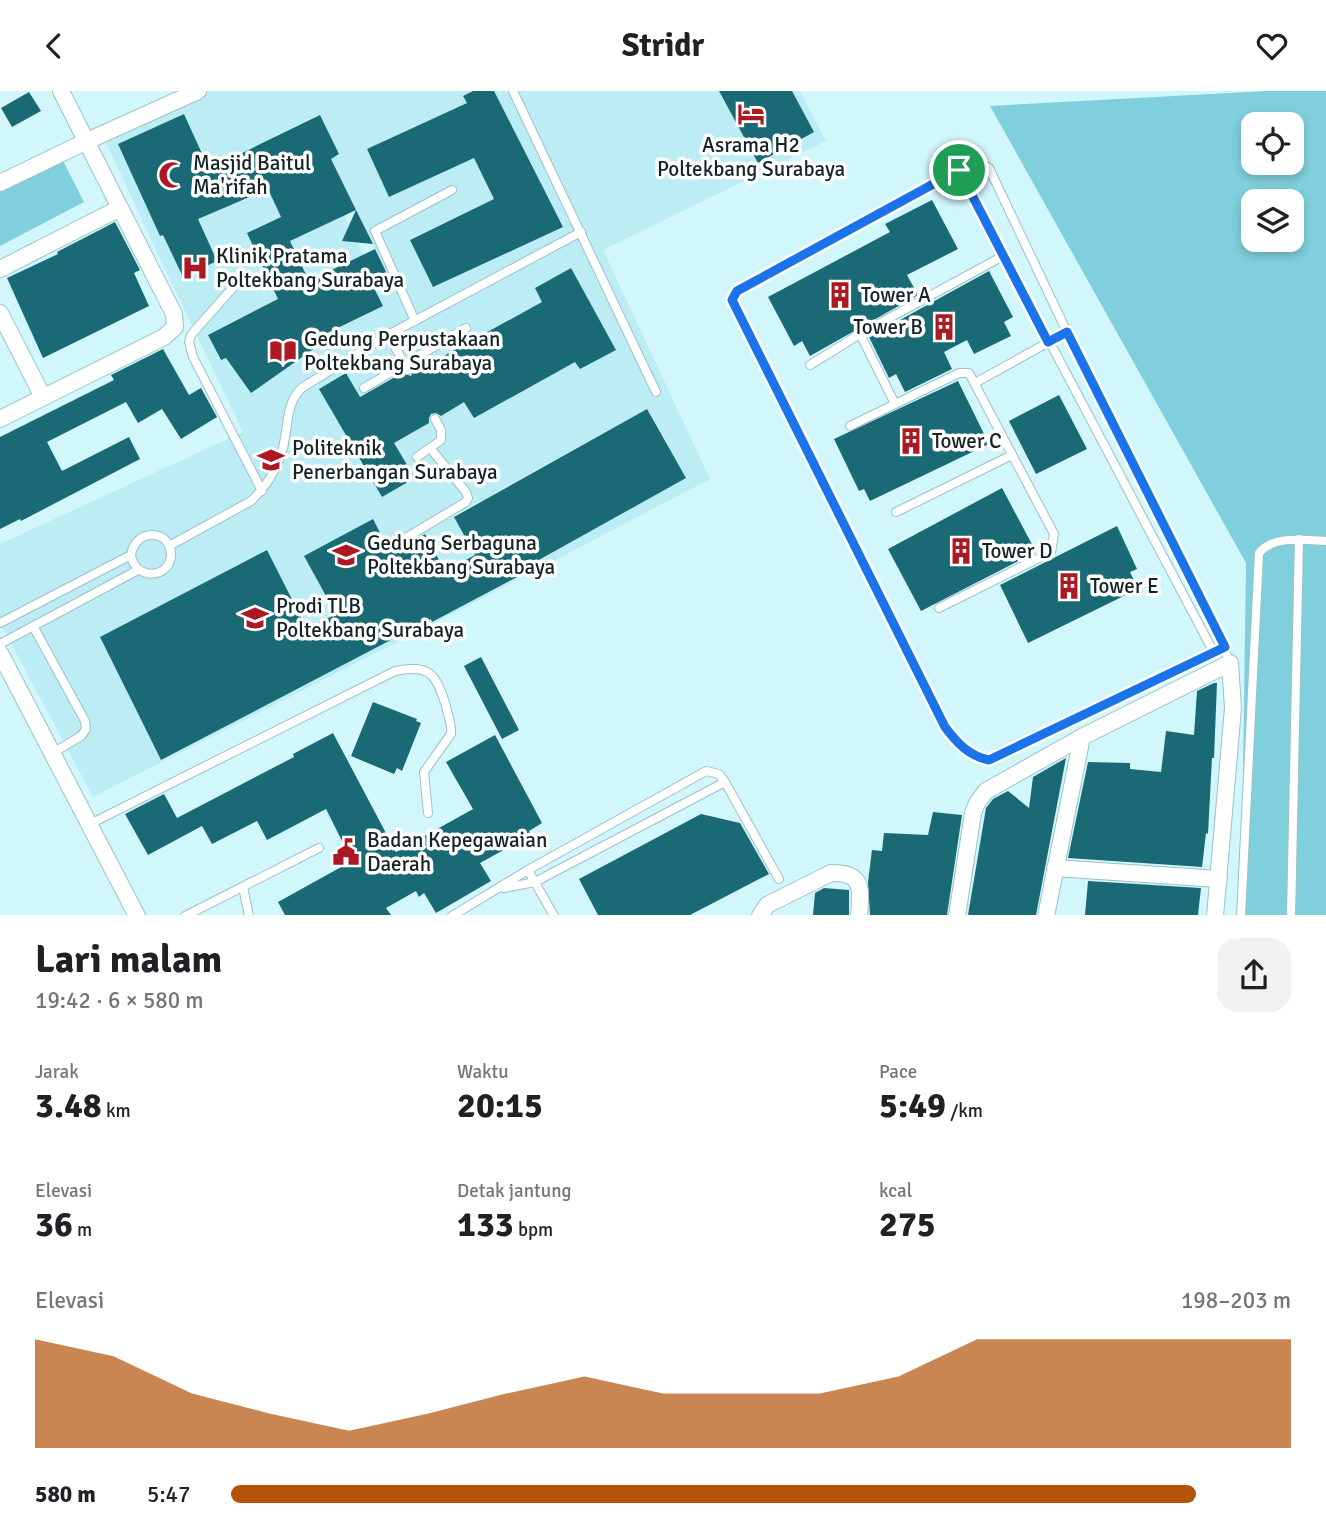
<!DOCTYPE html>
<html lang="id">
<head>
<meta charset="utf-8">
<style>
  :root { --surface:#fff; --page:#f2f2f2; --text:#202124; --muted:#757577; --accent:#b45309 }
  body { margin:0; font-family:Signika,sans-serif; background:var(--page); color:var(--text); height:100vh; display:flex; flex-direction:column; font-size:26px; white-space:nowrap }
  * { box-sizing:border-box; margin:0 }
  p { font-size:23px; color:var(--muted) }
  .icon { flex:none; width:38px; height:38px; fill:none; stroke:currentColor; stroke-width:2; stroke-linecap:round; stroke-linejoin:round }
  .map { position:relative; height:824px; overflow:hidden }
  .side { display:flex; flex-direction:column; background:var(--surface); flex:1 }
  .side>* { flex:none }
  .fabs { position:absolute; left:1241px; top:21px; display:grid; gap:14px }
  .fabs a { display:grid; place-items:center; width:63px; height:63px; border-radius:14px; background:var(--surface); box-shadow:0 4px 10px #0003; font-size:35px }
  .pin { position:absolute; display:grid; place-items:center; width:60px; height:60px; color:#fff; margin:-30px; border:4px solid #fff; border-radius:50%; box-shadow:0 2px 7px #0007 }
  .round { display:grid; place-items:center; flex:none; width:74px; height:74px; border-radius:21px; background:var(--page) }
  .summary { display:flex; align-items:center; justify-content:space-between; height:119px; padding:0 35px }
  h1 { font-size:38px; font-weight:800; line-height:52px }
  .metrics { display:grid; grid-template-columns:repeat(3,1fr); gap:10px; height:119px; padding:7px 35px }
  .metrics div { display:grid; align-content:center }
  .metrics b { font-size:35px; font-weight:800 }
  .metrics small { font-size:19px; font-weight:400 }
  .metrics p { font-size:19px }
  .chart { height:196px; padding:14px 35px }
  .chart p { display:flex; justify-content:space-between }
  .chart svg { width:100%; height:126px; margin-top:7px; fill:var(--accent); opacity:.7 }
  ul { padding:0 35px; list-style:none; font-size:23px }
  li { display:grid; grid-template-columns:112px 84px 1fr; align-items:center; height:52px }
  li i { height:18px; border-radius:9px; background:var(--accent) }
  header { display:flex; justify-content:space-between; align-items:center; height:91px; padding:0 35px; background:var(--surface); font-size:32px; font-weight:800 }
  .map>svg:first-child { display:block }
  .built { fill:#bcecf4; fill-rule:evenodd }
  .green { fill:#80cfdc; fill-rule:evenodd }
  .building { fill:#1a6a75 }
  .lines { fill:none; stroke-linecap:round; stroke-linejoin:round }
  .service-casing { stroke:#9cc1c7; stroke-width:10 }
  .minor-casing { stroke:#9cc1c7; stroke-width:18 }
  .service { stroke:#fff; stroke-width:8 }
  .minor { stroke:#fff; stroke-width:16 }
  .route-casing { stroke:#fff; stroke-width:14 }
  .route { stroke:#1a73e8; stroke-width:9 }
  .labels { text-anchor:middle; dominant-baseline:central; stroke-width:7; stroke-linejoin:round; paint-order:stroke }
  .poi-label { font-size:21px; fill:#152326; stroke:#fff; text-anchor:start }
</style>
</head>
<body>
<header><svg class="icon" aria-label="back" viewBox="0 0 24 24"><path d="M15 5l-7 7 7 7"/></svg>Stridr<svg class="icon" aria-label="heart" viewBox="0 0 24 24"><path d="M12 20l-8-8c-3-5 5-10 8-4 3-6 11-1 8 4z"/></svg></header>
<div class="map">
<svg width="1326" height="825" viewBox="0 0 1326 825">
  <rect width="100%" height="100%" fill="#d1f7fd"/>
  <!-- built -->
  <path class="built" d="M183 0H473L463 5 493 65 477 73 490 99 507 91 537 148 562 135 494 0H719L758 71 792 0H800L826 50 603 159 710 388 452 523 93 706 0 532V453L243 341 154 155 101 40ZM319 24 339 64 241 111 222 71ZM367 59 473 67 390 106ZM322 77 329 93 341 88 391 191 375 199 382 215 337 237 313 189 364 164 358 152 342 150 349 135 344 124 292 149 270 103ZM497 107 433 196 410 148ZM571 177 615 259 579 278 535 197ZM254 220 268 246 220 269 208 244ZM523 221 556 281 474 327 440 267ZM415 275 443 323 394 352 415 387 382 406 319 298 346 282 360 306ZM646 318H647L534 471 495 402ZM481 410 521 484 432 531 394 459 425 443 445 480 475 464 454 424ZM373 429 427 530 161 669 100 546 267 459 307 538 336 523 305 465Z"/>
  <!-- green -->
  <g class="green">
    <path d="M1266 0H1326V824H1241L1246 472 990 15ZM1253 33H1292V72H1253ZM1253 110H1292V149H1253Z"/>
    <polygon points="61,66 84,111 0,155 0,97"/>
  </g>
  <!-- building -->
  <g class="building">
    <polygon points="473,0 494,0 563,136 433,196 410,149 494,108 474,67 389,106 367,58 467,12 463,5"/>
    <polygon points="719,0 792,0 814,41 758,72"/>
    <polygon points="29,1 41,20 12,36 1,17"/>
    <polygon points="184,23 209,78 320,24 339,63 331,68 356,119 290,150 309,190 375,158 391,191 375,199 383,215 321,245 325,250 251,302 226,267 221,269 208,244 278,208 247,142 281,126 268,98 198,128 217,170 183,186 163,144 160,145 118,53"/>
    <polygon points="932,109 958,158 907,184 918,204 810,265 802,250 794,255 768,206 890,141 885,133"/>
    <polygon points="356,119 373,153 342,150"/>
    <polygon points="115,131 140,179 134,182 149,215 43,267 7,187 58,163 57,161"/>
    <polygon points="571,177 616,259 580,278 575,271 474,327 464,311 441,325 436,322 431,323 429,327 429,332 394,352 415,387 382,406 319,298 346,282 360,306 402,282 411,285 415,274 418,279 542,211 535,197"/>
    <polygon points="989,180 1013,226 1004,231 1011,245 974,263 967,249 944,261 952,278 905,301 896,283 889,287 869,246"/>
    <polygon points="163,258 189,304 201,297 217,326 181,348 162,318 138,332 126,311 47,351 62,380 129,346 140,368 21,430 20,428 0,438 0,346 114,289 111,284"/>
    <polygon points="958,290 989,353 870,410 864,398 859,400 834,348"/>
    <polygon points="1059,304 1087,358 1036,383 1009,330"/>
    <polygon points="647,318 686,387 519,480 521,484 432,531 431,528 161,669 100,546 267,459 307,538 336,523 304,465 373,428 390,461 397,460 425,443 445,480 475,464 454,426"/>
    <polygon points="1002,397 1036,461 921,520 888,458"/>
    <polygon points="1117,435 1137,478 1130,481 1138,498 1028,552 1000,494"/>
    <polygon points="481,566 519,639 502,648 464,575"/>
    <polygon points="1214,592 1217,592 1214,667 1212,667 1208,743 1206,742 1202,776 1068,767 1088,671 1130,672 1130,678 1161,681 1166,640 1194,644 1197,600"/>
    <polygon points="373,611 417,628 416,630 421,632 402,680 397,677 394,683 351,665"/>
    <polygon points="333,642 396,761 473,718 446,671 495,644 542,732 529,740 531,744 480,772 491,790 436,822 424,802 419,806 416,800 386,817 391,824 285,824 278,811 352,770 326,718 267,749 257,730 212,753 202,735 148,764 125,723 164,703 177,727 294,666 293,663"/>
    <polygon points="1066,667 1036,824 968,824 986,717 993,708 1008,700 1029,717 1033,686"/>
    <polygon points="933,721 962,724 947,824 870,824 868,791 872,759 882,760 884,742 928,744"/>
    <polygon points="701,723 740,732 769,783 690,824 598,824 579,788"/>
    <polygon points="1088,790 1201,797 1198,824 1085,824"/>
    <polygon points="824,797 849,799 849,824 813,824 815,802"/>
  </g>
  <g class="lines">
    <defs>
      <g id="service">
        <polyline points="513,0 656,301"/>
        <polyline points="959,79 1214,562"/>
        <polyline points="243,185 191,244 189,251 193,266 262,400"/>
        <polyline points="415,230 375,140 452,99"/>
        <polyline points="860,243 895,313"/>
        <polyline points="388,244 408,279"/>
        <polyline points="810,274 860,243 1003,165"/>
        <polyline points="975,292 1067,241"/>
        <polyline points="364,297 466,237"/>
        <polyline points="850,335 959,282 969,282 1054,443 1051,461 939,517"/>
        <polyline points="417,366 441,349 441,339 435,328"/>
        <polyline points="896,421 1012,364"/>
        <polyline points="394,454 466,411 468,407 466,401 431,358"/>
        <path d="M169 455 251 410C264 398 275 381 281 364 289 342 284 311 303 296L388 244 581 141"/>
        <path d="M0 532 131 464C135 437 170 438 171 463 171 488 135 490 131 464"/>
        <polyline points="33,535 85,630 86,638 81,645 51,663"/>
        <polyline points="0,553 138,479"/>
        <path d="M1225 556 994 668C973 672 957 651 945 636L732 212V206L737 200 959 79C970 74 978 69 989 77L1067 241 1217 540 1230 572"/>
        <path d="M88 734 395 580C430 573 436 583 446 615 448 625 452 633 451 643L424 681 428 722"/>
        <polyline points="528,779 554,825"/>
        <polyline points="243,796 249,825"/>
        <polyline points="504,797 535,791 725,691"/>
        <polyline points="185,825 319,757"/>
        <polyline points="452,825 528,779 706,680 719,683 725,691 779,788"/>
        <path d="M1241 825 1259 462C1273 444 1306 449 1326 450"/>
        <polyline points="1291,825 1299,448"/>
      </g>
      <g id="minor">
        <polyline points="0,92 87,50 198,0"/>
        <polyline points="0,178 120,117 61,0"/>
        <polyline points="0,222 43,306"/>
        <polyline points="0,328 164,246 175,236 174,223 120,117"/>
        <polyline points="0,562 137,825"/>
        <polyline points="1055,777 1219,788"/>
        <path d="M760 825 767 814 831 782C864 781 861 798 859 825"/>
        <polyline points="957,825 973,722 977,712 986,700 1082,646 1230,572 1233,617 1215,825"/>
        <polyline points="1046,825 1082,646"/>
      </g>
    </defs>
    <!-- service casing -->
    <use href="#service" class="service-casing"/>
    <!-- minor casing -->
    <use href="#minor" class="minor-casing"/>
    <!-- service -->
    <use href="#service" class="service"/>
    <!-- minor -->
    <use href="#minor" class="minor"/>
  </g>
  <g class="lines">
    <defs>
      <path id="route" d="M959 79 1048 251 1067 241 1225 556 989 669C969 665 957 652 945 636L732 209 737 200Z"/>
    </defs>
    <!-- route casing -->
    <use href="#route" class="route-casing"/>
    <!-- route -->
    <use href="#route" class="route"/>
  </g>
  <!-- icons -->
  <defs>
    <symbol id="hotel-bare" viewBox="-9 -9 18 18"><path d="M-6-4.5h1.5V1H6V5H4.5V3h-9V5H-6ZM-4 0a1.8 1.8 0 1 1 3.6 0ZM.5 0V-2.5h3Q6-2.5 6 0Z" fill="#ac1922" stroke="#fff" stroke-width="2.5" paint-order="stroke"/></symbol>
    <symbol id="mosque-bare" viewBox="-9 -9 18 18"><path d="M3.5-4.9A6 6 0 1 0 3.5 4.9A5 5 0 1 1 3.5-4.9Z" fill="#ac1922" stroke="#fff" stroke-width="2.5" paint-order="stroke"/></symbol>
    <symbol id="hospital-bare" viewBox="-9 -9 18 18"><path d="M-5-5h3v3.5h4V-5h3V5h-3V1.5h-4V5h-3Z" fill="#ac1922" stroke="#fff" stroke-width="2.5" paint-order="stroke"/></symbol>
    <symbol id="building-bare" viewBox="-9 -9 18 18"><path d="M-4-6H4V6H1V3H-1V6H-4ZM-2.5-4.3h1.7v1.8h-1.7ZM.8-4.3h1.7v1.8H.8ZM-2.5-1h1.7V.8h-1.7ZM.8-1h1.7V.8H.8Z" fill="#ac1922" stroke="#fff" stroke-width="2.5" paint-order="stroke"/></symbol>
    <symbol id="library-bare" viewBox="-9 -9 18 18"><path d="M-6-4Q-3-5.5-.7-3.5V5Q-3 3-6 4ZM6-4Q3-5.5 .7-3.5V5Q3 3 6 4Z" fill="#ac1922" stroke="#fff" stroke-width="2.5" paint-order="stroke"/></symbol>
    <symbol id="university-bare" viewBox="-9 -9 18 18"><path d="M0-5L7-2L0 1L-7-2ZM-4 1L0 2.5L4 1V4Q0 6-4 4Z" fill="#ac1922" stroke="#fff" stroke-width="2.5" paint-order="stroke"/></symbol>
    <symbol id="civic-bare" viewBox="-9 -9 18 18"><path d="M-.6-6.5H3V-4.5H.6V-3L4-1V1h2V6H-6V1h2V-1L-.6-3ZM-1.2 2.5V6h2.4V2.5Z" fill="#ac1922" stroke="#fff" stroke-width="2.5" paint-order="stroke"/></symbol>
  </defs>
  <g fill-rule="evenodd">
    <use href="#hotel-bare" x="732" y="4" width="38" height="38"/>
    <use href="#mosque-bare" x="153" y="65" width="38" height="38"/>
    <use href="#hospital-bare" x="176" y="158" width="38" height="38"/>
    <use href="#building-bare" x="821" y="185" width="38" height="38"/>
    <use href="#building-bare" x="925" y="217" width="38" height="38"/>
    <use href="#library-bare" x="264" y="241" width="38" height="38"/>
    <use href="#building-bare" x="892" y="331" width="38" height="38"/>
    <use href="#university-bare" x="252" y="350" width="38" height="38"/>
    <use href="#building-bare" x="942" y="441" width="38" height="38"/>
    <use href="#university-bare" x="327" y="445" width="38" height="38"/>
    <use href="#building-bare" x="1050" y="476" width="38" height="38"/>
    <use href="#university-bare" x="236" y="508" width="38" height="38"/>
    <use href="#civic-bare" x="327" y="742" width="38" height="38"/>
  </g>
  <g class="labels">
    <!-- poi labels -->
    <g class="poi-label">
      <text x="751" y="54" text-anchor="middle">Asrama H2<tspan x="751" dy="24">Poltekbang Surabaya</tspan></text>
      <text x="193" y="72">Masjid Baitul<tspan x="193" dy="24">Ma'rifah</tspan></text>
      <text x="216" y="165">Klinik Pratama<tspan x="216" dy="24">Poltekbang Surabaya</tspan></text>
      <text x="861" y="204">Tower A</text>
      <text x="923" y="236" text-anchor="end">Tower B</text>
      <text x="304" y="248">Gedung Perpustakaan<tspan x="304" dy="24">Poltekbang Surabaya</tspan></text>
      <text x="932" y="350">Tower C</text>
      <text x="292" y="357">Politeknik<tspan x="292" dy="24">Penerbangan Surabaya</tspan></text>
      <text x="367" y="452">Gedung Serbaguna<tspan x="367" dy="24">Poltekbang Surabaya</tspan></text>
      <text x="982" y="460">Tower D</text>
      <text x="1090" y="495">Tower E</text>
      <text x="276" y="515">Prodi TLB<tspan x="276" dy="24">Poltekbang Surabaya</tspan></text>
      <text x="367" y="749">Badan Kepegawaian<tspan x="367" dy="24">Daerah</tspan></text>
    </g>
  </g>
</svg>
<div class="fabs">
<a><svg class="icon" aria-label="locate" viewBox="0 0 24 24"><circle cx="12" cy="12" r="6"/><path d="M12 2v4M12 18v4M2 12h4M18 12h4"/></svg></a>
<a><svg class="icon" aria-label="layers" viewBox="0 0 24 24"><path d="M12 4l9 5-9 5-9-5zM3 14l9 5 9-5"/></svg></a>
</div>
<div class="pin" style="left:959px;top:79px;background:#1e9e55"><svg class="icon" aria-label="arrive" viewBox="0 0 24 24"><path d="M6 21V4h12l-3 4 3 4H6"/></svg></div>
</div>
<section class="side">
<div class="summary"><div><h1>Lari malam</h1><p>19:42 · 6 × 580 m</p></div><a class="round"><svg class="icon" aria-label="share" viewBox="0 0 24 24"><path d="M12 15V3M7 8l5-5 5 5M5 13v7h14v-7"/></svg></a></div>
<div class="metrics">
<div><p>Jarak</p><b>3.48<small> km</small></b></div>
<div><p>Waktu</p><b>20:15</b></div>
<div><p>Pace</p><b>5:49<small> /km</small></b></div>
</div>
<div class="metrics">
<div><p>Elevasi</p><b>36<small> m</small></b></div>
<div><p>Detak jantung</p><b>133<small> bpm</small></b></div>
<div><p>kcal</p><b>275</b></div>
</div>
<div class="chart"><p><span>Elevasi</span>198–203 m</p>
<svg viewBox="0 0 160 44" preserveAspectRatio="none"><path d="M0 44V6L10 12L20 25L30 32L40 38L50 32L60 25L70 19L80 25L90 25L100 25L110 19L120 6L130 6L140 6L150 6L160 6V44z"/></svg>
</div>
<ul>
<li><b>580 m</b>5:47<i style="width:91%"></i></li>
</ul>
</section>
</body>
</html>
